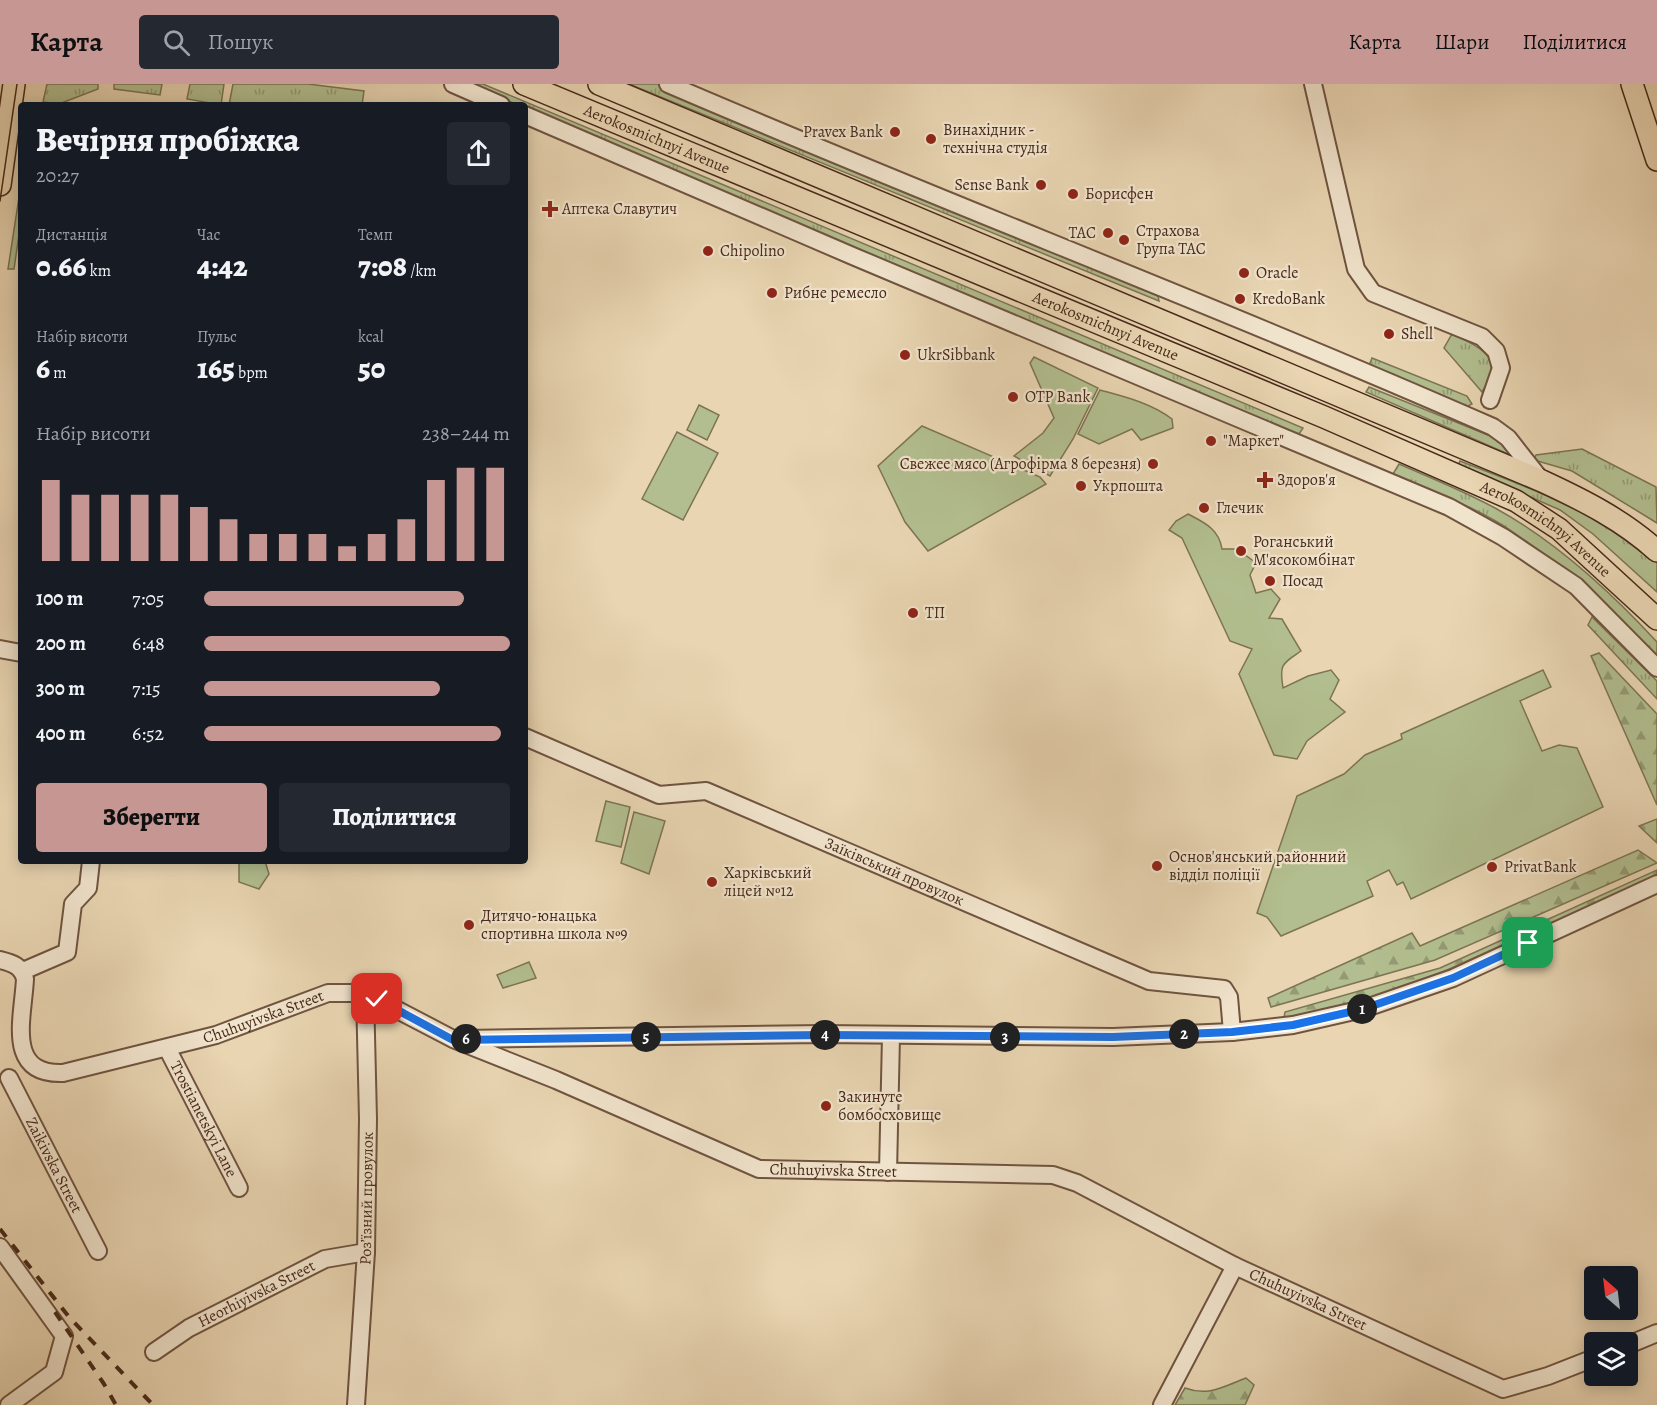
<!DOCTYPE html>
<html lang="uk">
<head>
<meta charset="utf-8">
<style>
  :root { --surface:#171b24; --page:#242831; --text:#f1f3f6; --muted:#9ea1a6; --accent:#c59692 }
  body { margin:0; font-family:Alegreya,serif; background:var(--page); color:var(--text); height:100vh; display:flex; flex-direction:column; font-size:22px; white-space:nowrap }
  * { box-sizing:border-box; margin:0 }
  p { font-size:20px; color:var(--muted) }
  .icon { flex:none; width:33px; height:33px; fill:none; stroke:currentColor; stroke-width:2; stroke-linecap:round; stroke-linejoin:round }
  .map { position:relative; flex:1; overflow:hidden }
  .panel { position:absolute; left:18px; top:18px; width:510px; height:762px; display:flex; flex-direction:column; background:var(--surface); border-radius:6px; box-shadow:0 3px 15px #0003 }
  .panel>* { flex:none }
  .needle { width:39px; rotate:332deg }
  .fabs { position:absolute; left:1584px; top:1182px; display:grid; gap:12px }
  .fabs a { display:grid; place-items:center; width:54px; height:54px; border-radius:6px; background:var(--surface); box-shadow:0 3px 15px #0003; font-size:30px }
  .pin { position:absolute; display:grid; place-items:center; width:51px; height:51px; color:#fff; margin:-26px; border-radius:12px; box-shadow:0 3px 9px #0006 }
  .km { position:absolute; width:30px; height:30px; margin:-15px; border-radius:50%; background:#222; color:#fff; font-size:16px; line-height:30px; text-align:center }
  .round { display:grid; place-items:center; flex:none; width:63px; height:63px; border-radius:6px; background:var(--page) }
  .head { display:flex; align-items:center; justify-content:space-between; height:102px; padding:0 18px }
  h1 { font-size:33px; font-weight:800; line-height:45px }
  .figures { display:grid; grid-template-columns:repeat(3,1fr); gap:9px; height:102px; padding:6px 18px }
  .figures div { display:grid; align-content:center }
  .figures b { font-size:30px; font-weight:800 }
  .figures small { font-size:16px; font-weight:400 }
  .figures p { font-size:16px }
  .chart { height:168px; padding:12px 18px }
  .chart p { display:flex; justify-content:space-between }
  .chart svg { width:100%; height:108px; margin-top:6px; stroke:var(--accent); stroke-width:6 }
  .cta { display:flex; gap:12px; margin-top:auto; padding:12px 18px }
  .cta a { flex:1; height:69px; border-radius:6px; background:var(--accent); color:#111; font-size:24px; font-weight:800; line-height:69px; text-align:center }
  .cta a+a { background:var(--page); color:var(--text) }
  ul { padding:0 18px; list-style:none; font-size:20px }
  li { display:grid; grid-template-columns:96px 72px 1fr; align-items:center; height:45px }
  li i { height:15px; border-radius:8px; background:var(--accent) }
  header { display:flex; align-items:center; gap:36px; box-sizing:border-box; height:84px; padding:0 30px; background:var(--accent); color:#111 }
  header strong { font-size:28px }
  nav { display:flex; gap:33px; margin-inline-start:auto; font-size:21px }
  .search { width:420px; height:54px; background:var(--page); display:flex; align-items:center; gap:15px; box-sizing:border-box; padding:0 21px; border-radius:6px; color:var(--muted); font-size:22px }
  .map>svg:first-child { display:block }
  .grass { fill:url(#grass-tufts); stroke:#7d7454; stroke-width:1.5 }
  .forest { fill:url(#forest-firs); stroke:#7d7454; stroke-width:1.5 }
  .park { fill:#b2be8f; stroke:#7d7454; stroke-width:1.5 }
  .lines { fill:none; stroke-linecap:round; stroke-linejoin:round }
  .minor-casing { stroke:#705440; stroke-width:20 }
  .major-casing { stroke:#48291a; stroke-width:24 }
  .minor { stroke:#f1e4cd; stroke-width:16 }
  .major { stroke:#e9d5b2; stroke-width:21 }
  .tram { stroke:#48291a; stroke-width:1.5 }
  .rail { stroke:#48291a; stroke-width:4; stroke-dasharray:10 10; stroke-linecap:butt }
  .route-casing { stroke:#fff; stroke-width:12 }
  .route { stroke:#1a73e8; stroke-width:8 }
  .poi-dot { fill:#8f2418; stroke:#f1e4cd; stroke-width:2 }
  .labels { text-anchor:middle; dominant-baseline:central; stroke-width:4.5; stroke-linejoin:round; paint-order:stroke }
  .poi-label { font-size:16px; fill:#48291a; stroke:#f1e4cd; text-anchor:start }
  .street-label { font-size:16px; fill:#48291a; stroke:#f1e4cd }
</style>
</head>
<body>
<header>
<strong>Карта</strong>
<div class="search"><svg class="icon" aria-label="search" viewBox="0 0 24 24"><circle cx="10" cy="10" r="6"/><path d="M15 15l6 6"/></svg>Пошук</div>
<nav><a>Карта</a><a>Шари</a><a>Поділитися</a></nav>
</header>
<div class="map">
<svg width="1657" height="1321" viewBox="0 0 1657 1321">
  <defs>
    <pattern id="grass-tufts" width="24" height="20" patternUnits="userSpaceOnUse" patternTransform="scale(1.5)"><rect width="24" height="20" fill="#b2be8f"/><path d="M3 7l-1-3M5 7V3M7 7l1-3M15 17l-1-3M17 17v-4M19 17l1-3" fill="none" stroke="#939a74"/></pattern>
    <pattern id="forest-firs" width="22" height="20" patternUnits="userSpaceOnUse" patternTransform="scale(1.5)"><rect width="22" height="20" fill="#b2be8f"/><path d="M5 1l3.5 6h-7zM16 11l3.5 6h-7z" fill="#939a74"/></pattern>
  </defs>
  <rect width="100%" height="100%" fill="#e9d5b2"/>
  <filter id="stains"><feTurbulence type="fractalNoise" baseFrequency=".00333" numOctaves="4"/><feColorMatrix values="0 0 0 0 .2 0 0 0 0 .09 0 0 0 0 .02 0 0 0 .5 -.17"/></filter>
  <radialGradient id="worn" r=".72"><stop offset=".6" stop-color="#630" stop-opacity="0"/><stop offset="1" stop-color="#630" stop-opacity=".3"/></radialGradient>
  <!-- grass -->
  <g class="grass">
    <polygon points="47,0 98,0 98,5 59,20 43,18"/>
    <polygon points="114,0 162,0 160,11 114,5"/>
    <polygon points="190,0 224,0 221,21 187,15"/>
    <polygon points="233,0 308,0 364,7 362,21 229,21"/>
    <polygon points="468,0 483,0 1303,344 1297,353 525,24 525,21 518,21"/>
    <polygon points="629,0 661,0 1158,212 1159,217"/>
    <path d="M1452 250C1481 264 1506 273 1482 308L1444 264Z"/>
    <polygon points="1372,274 1467,312 1472,320 1466,323 1368,284"/>
    <polygon points="1369,303 1498,355 1515,373 1366,308"/>
    <polygon points="1582,365 1656,403 1657,439 1572,387 1534,376 1536,371"/>
    <path d="M1460 377C1529 404 1601 428 1657 478V508L1593 450 1560 426 1458 381Z"/>
    <path d="M1399 380C1431 394 1464 407 1495 424 1556 457 1610 507 1657 558V577C1611 529 1569 486 1513 448 1477 423 1433 408 1393 390Z"/>
    <polygon points="1592,533 1657,597 1657,615 1588,541"/>
  </g>
  <!-- forest -->
  <g class="forest">
    <polygon points="21,100 21,137 14,185 8,185"/>
    <polygon points="1599,569 1657,630 1657,721 1591,572"/>
    <polygon points="1657,735 1657,759 1639,742"/>
    <polygon points="1638,766 1657,779 1435,876 1271,923 1268,914 1412,849 1420,862"/>
    <polygon points="1657,786 1657,791 1445,887 1349,922 1284,934 1285,928 1440,884"/>
    <path d="M1246 1294 1254 1301 1245 1321H1175L1185 1304C1209 1313 1224 1302 1246 1294Z"/>
  </g>
  <!-- park -->
  <g class="park">
    <polygon points="1034,273 1098,304 1073,355 1050,392 1014,372 1043,349 1054,334 1030,279"/>
    <path d="M1100 306C1125 313 1151 319 1172 335L1173 344 1141 356 1132 345 1099 360 1078 350Z"/>
    <polygon points="699,321 719,331 707,356 687,346"/>
    <polygon points="922,342 1040,393 1046,400 928,467 905,438 878,382"/>
    <polygon points="677,348 718,369 683,436 642,415"/>
    <path d="M1188 430C1205 439 1219 445 1222 465H1237L1256 479 1250 491 1256 509 1271 505 1280 515 1269 534 1282 535 1301 567C1282 580 1279 580 1283 604L1308 592 1331 586 1339 596 1330 615 1345 628 1307 657 1297 675 1274 671 1239 590 1252 565 1230 557 1182 454 1169 446 1176 437Z"/>
    <polygon points="1543,586 1551,603 1520,617 1542,667 1559,661 1577,664 1603,723 1411,815 1403,798 1397,801 1389,786 1367,797 1373,812 1281,852 1267,833 1257,829 1297,712 1344,690 1365,671 1402,655 1401,650"/>
    <polygon points="606,717 630,723 621,763 596,757"/>
    <polygon points="634,728 665,737 649,790 621,779"/>
    <polygon points="265,777 269,790 259,805 239,798 239,779"/>
    <polygon points="529,878 536,894 503,904 497,891"/>
  </g>
  <g class="lines">
    <defs>
      <g id="minor">
        <polyline points="453,0 501,21"/>
        <path d="M668 0C942 118 1220 223 1493 343L1508 354 1541 396"/>
        <polyline points="1313,0 1356,185 1373,209 1482,253 1496,267 1501,284 1490,316"/>
        <polyline points="525,31 855,173 1449,423 1503,453 1576,502 1657,584"/>
        <polyline points="0,565 21,569"/>
        <path id="s1" d="M525 653 659 711 706 707 1149 897 1224 905 1229 913 1232 948"/>
        <path id="s2" d="M0 876C12 879 22 882 25 895 23 934 5 991 63 989L216 951 328 909H365L453 955 556 996 759 1085 1053 1091 1077 1099 1235 1182 1503 1305 1548 1292 1594 1274"/>
        <polyline points="23,887 67,868 73,820 88,804 91,777"/>
        <polyline points="462,955 823,950 1113,953 1232,948 1293,941 1363,925 1453,894 1657,800"/>
        <path id="s3" d="M167 964 239 1104"/>
        <path id="s4" d="M9 994 98 1167"/>
        <polyline points="888,1088 891,952"/>
        <polyline points="0,1163 64,1252 54,1288 9,1321"/>
        <polyline points="1628,1261 1657,1249"/>
        <path id="s5" d="M154 1268 189 1244 325 1175 366 1168"/>
        <path id="s6" d="M356 1321 366 1168 368 1035 365 909"/>
        <polyline points="1162,1321 1235,1182"/>
      </g>
      <g id="major">
        <path id="s7" d="M524 0 1324 333 1516 417 1559 445 1657 535"/>
        <path d="M599 0 1542 397C1583 416 1623 436 1657 467"/>
        <polyline points="1632,0 1657,76"/>
        <polyline points="0,101 14,0"/>
      </g>
    </defs>
    <!-- minor casing -->
    <use href="#minor" class="minor-casing"/>
    <!-- major casing -->
    <use href="#major" class="major-casing"/>
    <!-- minor -->
    <use href="#minor" class="minor"/>
    <!-- major -->
    <use href="#major" class="major"/>
    <!-- tram -->
    <polyline class="tram" points="0,117 17,0"/>
    <!-- rail -->
    <g class="rail">
      <polyline points="0,1145 69,1233 153,1321"/>
      <polyline points="55,1228 104,1300 116,1321"/>
    </g>
  </g>
  <g class="lines">
    <defs>
      <polyline id="route" points="377,915 453,956 823,951 1113,953 1232,948 1293,941 1363,925 1453,894 1528,859"/>
    </defs>
    <!-- route casing -->
    <use href="#route" class="route-casing"/>
    <!-- route -->
    <use href="#route" class="route"/>
  </g>
  <!-- markers -->
  <g class="poi-dot">
    <circle cx="895" cy="48" r="6"/>
    <circle cx="931" cy="55" r="6"/>
    <circle cx="1041" cy="101" r="6"/>
    <circle cx="1073" cy="110" r="6"/>
    <path d="M547 116h6v6h6v6h-6v6h-6v-6h-6v-6h6z"/>
    <circle cx="1108" cy="149" r="6"/>
    <circle cx="1124" cy="156" r="6"/>
    <circle cx="708" cy="167" r="6"/>
    <circle cx="1244" cy="189" r="6"/>
    <circle cx="772" cy="209" r="6"/>
    <circle cx="1240" cy="215" r="6"/>
    <circle cx="1389" cy="250" r="6"/>
    <circle cx="905" cy="271" r="6"/>
    <circle cx="1013" cy="313" r="6"/>
    <circle cx="1211" cy="357" r="6"/>
    <circle cx="1153" cy="380" r="6"/>
    <path d="M1262 387h6v6h6v6h-6v6h-6v-6h-6v-6h6z"/>
    <circle cx="1081" cy="402" r="6"/>
    <circle cx="1204" cy="424" r="6"/>
    <circle cx="1241" cy="467" r="6"/>
    <circle cx="1270" cy="497" r="6"/>
    <circle cx="913" cy="529" r="6"/>
    <circle cx="1157" cy="782" r="6"/>
    <circle cx="1492" cy="783" r="6"/>
    <circle cx="712" cy="798" r="6"/>
    <circle cx="469" cy="841" r="6"/>
    <circle cx="826" cy="1022" r="6"/>
  </g>
  <g class="labels">
    <!-- poi labels -->
    <g class="poi-label">
      <text x="943" y="46">Винахідник -<tspan x="943" dy="18">технічна студія</tspan></text>
      <text x="883" y="48" text-anchor="end">Pravex Bank</text>
      <text x="1029" y="101" text-anchor="end">Sense Bank</text>
      <text x="1085" y="110">Борисфен</text>
      <text x="562" y="125">Аптeка Славутич</text>
      <text x="1136" y="147">Страхова<tspan x="1136" dy="18">Група ТАС</tspan></text>
      <text x="1096" y="149" text-anchor="end">ТАС</text>
      <text x="720" y="167">Chipolino</text>
      <text x="1256" y="189">Oracle</text>
      <text x="784" y="209">Рибне ремесло</text>
      <text x="1252" y="215">KredoBank</text>
      <text x="1401" y="250">Shell</text>
      <text x="917" y="271">UkrSibbank</text>
      <text x="1025" y="313">OTP Bank</text>
      <text x="1223" y="357">"Маркет"</text>
      <text x="1141" y="380" text-anchor="end">Свeжee мясо (Агрофірма 8 бeрeзня)</text>
      <text x="1277" y="396">Здоров'я</text>
      <text x="1093" y="402">Укрпошта</text>
      <text x="1216" y="424">Глечик</text>
      <text x="1253" y="458">Роганський<tspan x="1253" dy="18">М'ясокомбінат</tspan></text>
      <text x="1282" y="497">Посад</text>
      <text x="925" y="529">ТП</text>
      <text x="1169" y="773">Основ'янський районний<tspan x="1169" dy="18">відділ поліції</tspan></text>
      <text x="1504" y="783">PrivatBank</text>
      <text x="724" y="789">Харківський<tspan x="724" dy="18">ліцей №12</tspan></text>
      <text x="481" y="832">Дитячо-юнацька<tspan x="481" dy="18">спортивна школа №9</tspan></text>
      <text x="838" y="1013">Закинуте<tspan x="838" dy="18">бомбосховище</tspan></text>
    </g>
    <!-- street labels -->
    <g class="street-label">
      <text stroke="none"><textPath href="#s7" startOffset="144">Aerokosmichnyi Avenue</textPath></text>
      <text stroke="none"><textPath href="#s7" startOffset="630">Aerokosmichnyi Avenue</textPath></text>
      <text stroke="none"><textPath href="#s7" startOffset="1116">Aerokosmichnyi Avenue</textPath></text>
      <text stroke="none"><textPath href="#s1" startOffset="398">Заїківський провулок</textPath></text>
      <text stroke="none"><textPath href="#s2" startOffset="363">Chuhuyivska Street</textPath></text>
      <text stroke="none"><textPath href="#s3" startOffset="80">Trostianetskyi Lane</textPath></text>
      <text stroke="none"><textPath href="#s4" startOffset="98">Zaikivska Street</textPath></text>
      <text stroke="none"><textPath href="#s2" startOffset="975">Chuhuyivska Street</textPath></text>
      <text stroke="none"><textPath href="#s6" startOffset="207">Роз’їзний провулок</textPath></text>
      <text stroke="none"><textPath href="#s5" startOffset="118">Heorhiyivska Street</textPath></text>
      <text stroke="none"><textPath href="#s2" startOffset="1479">Chuhuyivska Street</textPath></text>
    </g>
  </g>
  <rect width="100%" height="100%" filter="url(#stains)"/>
  <rect width="100%" height="100%" fill="url(#worn)"/>
</svg>
<div class="fabs">
<a><svg class="needle" viewBox="-14 -14 28 28"><path d="M0-13l5 13h-10z" fill="#e53935"/><path d="M0 13l5-13h-10z" fill="#9ea1a6"/></svg></a>
<a><svg class="icon" aria-label="layers" viewBox="0 0 24 24"><path d="M12 4l9 5-9 5-9-5zM3 14l9 5 9-5"/></svg></a>
</div>
<div class="pin" style="left:1528px;top:859px;background:#1e9e55"><svg class="icon" aria-label="arrive" viewBox="0 0 24 24"><path d="M6 21V4h12l-3 4 3 4H6"/></svg></div>
<div class="pin" style="left:377px;top:915px;background:#d93025"><svg class="icon" aria-label="check" viewBox="0 0 24 24"><path d="M5 12l5 5 9-10"/></svg></div>
<b class="km" style="left:1362px;top:925px">1</b>
<b class="km" style="left:1184px;top:950px">2</b>
<b class="km" style="left:1005px;top:953px">3</b>
<b class="km" style="left:825px;top:951px">4</b>
<b class="km" style="left:646px;top:953px">5</b>
<b class="km" style="left:466px;top:955px">6</b>
<section class="panel">
<div class="head"><div><h1>Вечірня пробіжка</h1><p>20:27</p></div><a class="round"><svg class="icon" aria-label="share" viewBox="0 0 24 24"><path d="M12 15V3M7 8l5-5 5 5M5 13v7h14v-7"/></svg></a></div>
<div class="figures">
<div><p>Дистанція</p><b>0.66<small> km</small></b></div>
<div><p>Час</p><b>4:42</b></div>
<div><p>Темп</p><b>7:08<small> /km</small></b></div>
</div>
<div class="figures">
<div><p>Набір висоти</p><b>6<small> m</small></b></div>
<div><p>Пульс</p><b>165<small> bpm</small></b></div>
<div><p>kcal</p><b>50</b></div>
</div>
<div class="chart"><p><span>Набір висоти</span>238–244 m</p>
<svg viewBox="0 0 160 44" preserveAspectRatio="none"><path d="M5 44V11M15 44V17M25 44V17M35 44V17M45 44V17M55 44V22M65 44V27M75 44V33M85 44V33M95 44V33M105 44V38M115 44V33M125 44V27M135 44V11M145 44V6M155 44V6"/></svg>
</div>
<ul>
<li><b>100 m</b>7:05<i style="width:85%"></i></li>
<li><b>200 m</b>6:48<i style="width:100%"></i></li>
<li><b>300 m</b>7:15<i style="width:77%"></i></li>
<li><b>400 m</b>6:52<i style="width:97%"></i></li>
</ul>
<div class="cta"><a>Зберегти</a><a>Поділитися</a></div>
</section>
</div>
</body>
</html>
